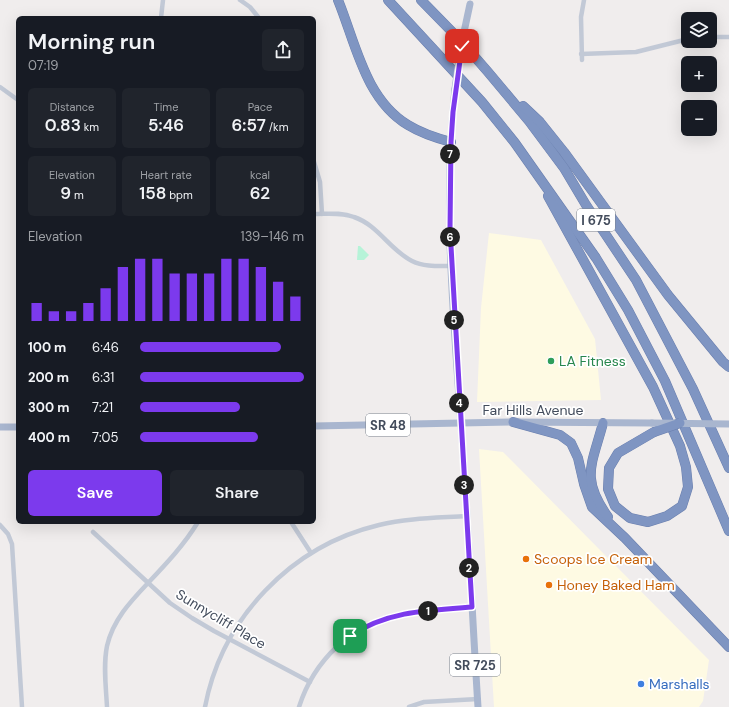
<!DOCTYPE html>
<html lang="en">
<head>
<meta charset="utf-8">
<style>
  :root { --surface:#171b24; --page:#20242c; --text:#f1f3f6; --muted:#9ea1a6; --accent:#7c3aed }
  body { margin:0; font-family:"DM Sans",sans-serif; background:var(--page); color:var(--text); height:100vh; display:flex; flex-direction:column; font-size:15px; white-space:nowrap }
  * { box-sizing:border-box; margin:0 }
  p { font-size:13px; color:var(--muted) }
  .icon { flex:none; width:22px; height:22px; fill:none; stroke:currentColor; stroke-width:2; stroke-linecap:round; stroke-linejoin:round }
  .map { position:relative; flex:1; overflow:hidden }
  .drawer { position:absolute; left:16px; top:16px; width:300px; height:508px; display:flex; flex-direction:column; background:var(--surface); border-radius:6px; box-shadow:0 4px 16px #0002 }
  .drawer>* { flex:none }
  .tools { position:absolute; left:681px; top:12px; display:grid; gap:8px }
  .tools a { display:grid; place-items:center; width:36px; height:36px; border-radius:6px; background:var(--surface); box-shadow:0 4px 16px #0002; font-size:20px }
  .pin { position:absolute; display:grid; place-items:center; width:34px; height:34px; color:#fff; margin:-17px; border-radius:8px; box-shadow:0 2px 6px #0006 }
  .km { position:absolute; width:20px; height:20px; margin:-10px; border-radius:50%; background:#222; color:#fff; font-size:11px; line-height:20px; text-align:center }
  .round { display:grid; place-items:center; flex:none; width:42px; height:42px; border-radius:6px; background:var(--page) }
  .overview { display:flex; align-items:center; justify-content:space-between; height:68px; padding:0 12px }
  h1 { font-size:22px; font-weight:600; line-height:30px }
  .stats { display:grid; grid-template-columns:repeat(3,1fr); gap:6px; height:68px; padding:4px 12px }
  .stats div { display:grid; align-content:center; border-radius:6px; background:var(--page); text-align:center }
  .stats b { font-size:17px; font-weight:600 }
  .stats small { font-size:11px; font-weight:400 }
  .stats p { font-size:11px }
  .chart { height:112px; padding:8px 12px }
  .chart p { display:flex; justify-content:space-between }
  .chart svg { width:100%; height:72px; margin-top:4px; stroke:var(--accent); stroke-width:6 }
  .action { display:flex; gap:8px; margin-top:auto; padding:8px 12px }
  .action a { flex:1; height:46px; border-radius:6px; background:var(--accent); color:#fff; font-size:16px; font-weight:600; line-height:46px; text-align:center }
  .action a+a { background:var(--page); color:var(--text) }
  ul { padding:0 12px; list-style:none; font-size:13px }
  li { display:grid; grid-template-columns:64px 48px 1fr; align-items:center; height:30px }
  li i { height:10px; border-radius:5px; background:var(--accent) }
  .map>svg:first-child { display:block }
  .commercial { fill:#fefae3 }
  .green { fill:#b6f3d8 }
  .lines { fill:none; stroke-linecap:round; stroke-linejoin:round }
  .highway-casing { stroke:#6a7fae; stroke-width:10 }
  .street { stroke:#c2c9d6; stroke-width:4.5 }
  .primary { stroke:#a9b6cf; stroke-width:7 }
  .highway { stroke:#7f95c2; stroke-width:9 }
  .highway-bridge-casing { stroke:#6a7fae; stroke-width:10; stroke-linecap:butt }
  .primary-bridge { stroke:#a9b6cf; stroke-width:7 }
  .highway-bridge { stroke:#7f95c2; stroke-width:9 }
  .route-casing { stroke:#fff; stroke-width:8 }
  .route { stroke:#7c3aed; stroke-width:5 }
  .leisure-dot { fill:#2e9e5b; stroke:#fff; stroke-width:1.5 }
  .food-dot { fill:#e8710a; stroke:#fff; stroke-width:1.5 }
  .shop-dot { fill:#3f7fe0; stroke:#fff; stroke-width:1.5 }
  .labels { text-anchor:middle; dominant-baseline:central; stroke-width:3.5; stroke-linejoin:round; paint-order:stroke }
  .shield { fill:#fff; stroke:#7b828d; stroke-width:1 }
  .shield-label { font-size:13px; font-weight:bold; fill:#434c5c }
  .leisure-label { font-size:14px; fill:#27864d; stroke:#fff; text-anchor:start }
  .street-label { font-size:14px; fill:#434c5c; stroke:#fff }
  .food-label { font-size:14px; fill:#c56008; stroke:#fff; text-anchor:start }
  .shop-label { font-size:14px; fill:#366cbe; stroke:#fff; text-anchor:start }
</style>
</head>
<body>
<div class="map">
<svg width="729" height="707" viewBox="0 0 729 707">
  <rect width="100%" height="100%" fill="#f0eded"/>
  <!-- commercial -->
  <g class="commercial">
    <polygon points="489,233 541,240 595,339 601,400 477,402 481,308"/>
    <polygon points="479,449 503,452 709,660 703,701 699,707 494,707"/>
  </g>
  <!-- green -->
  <polygon class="green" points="358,246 360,246 369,255 364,260 357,260"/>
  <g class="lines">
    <defs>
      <g id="highway">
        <path d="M338 0C356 44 365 99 408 125 421 133 436 138 451 142"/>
        <polyline points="388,0 482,102 515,143 596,258 628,310 665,381 729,531"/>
        <polyline points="421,0 461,41 488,72 529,121 564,168 586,205 636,280 693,389 729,468"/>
        <polyline points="523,106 540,122 564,152 668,295 723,362 729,367"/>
        <polyline points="548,196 653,387 680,446 686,467 688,487 682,506 667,516 648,522 630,518 615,506 608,489 609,468 618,453 654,432"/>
        <polyline points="513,422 560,435 571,443 578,458 584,484 592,507 625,538 729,647"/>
        <path d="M603 423C592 465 580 478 608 517"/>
      </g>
    </defs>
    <!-- highway casing -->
    <use href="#highway" class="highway-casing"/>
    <!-- street -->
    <g class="street">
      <polyline points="240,0 250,7 259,18"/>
      <polyline points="161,18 163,0"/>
      <polyline points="710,37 729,37"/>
      <polyline points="581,54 636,52 688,39"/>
      <polyline points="582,60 581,17 584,0"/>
      <polyline points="0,87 18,100"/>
      <polyline points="314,162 320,182 322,214"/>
      <path d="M314 214C327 214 341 212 354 217 378 225 390 250 412 261 424 267 438 266 452 266"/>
      <polyline points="291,522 311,553"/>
      <polyline points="0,525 8,534 12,544 22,707"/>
      <polyline points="93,532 170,603 192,618 214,631 310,682"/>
      <path d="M107 707C106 687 103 666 107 646 113 620 130 602 148 583 166 564 184 545 198 522"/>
      <path d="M205 707C222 618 291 546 379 525 408 518 437 518 467 516"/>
      <path d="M299 707C314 660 351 625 399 614 422 609 448 609 472 607"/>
      <polyline points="409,707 424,702 478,699"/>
    </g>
    <!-- primary -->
    <g class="primary">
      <path d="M455 89C443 200 453 313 461 424 468 518 472 613 478 707"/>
      <polyline points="314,426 513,422 652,423"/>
      <polyline points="0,427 18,427"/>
    </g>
    <!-- highway -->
    <use href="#highway" class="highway"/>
    <defs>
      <polyline id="highway-bridge" points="654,432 680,423"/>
    </defs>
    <!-- highway-bridge casing -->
    <use href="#highway-bridge" class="highway-bridge-casing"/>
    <!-- primary-bridge -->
    <g class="primary-bridge">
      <polyline points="455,89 461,46 470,4"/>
      <polyline points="652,423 729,424"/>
    </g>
    <!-- highway-bridge -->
    <use href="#highway-bridge" class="highway-bridge"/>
  </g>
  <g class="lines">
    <defs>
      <path id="route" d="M350 636C387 611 429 610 472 607L450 229 451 142 453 112 462 46"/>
    </defs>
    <!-- route casing -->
    <use href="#route" class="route-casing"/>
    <!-- route -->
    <use href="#route" class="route"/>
  </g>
  <!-- markers -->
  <circle class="leisure-dot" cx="551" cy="361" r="4"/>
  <g class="food-dot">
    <circle cx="526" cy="559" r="4"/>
    <circle cx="549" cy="585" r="4"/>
  </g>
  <circle class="shop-dot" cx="641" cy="684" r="4"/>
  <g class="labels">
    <!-- shield labels -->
    <g class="shield">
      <rect x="577" y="209" width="38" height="22" rx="3"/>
      <rect x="366" y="414" width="44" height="22" rx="3"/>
      <rect x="450" y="654" width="50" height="22" rx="3"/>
    </g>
    <g class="shield-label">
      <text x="596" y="220">I 675</text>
      <text x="388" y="425">SR 48</text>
      <text x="475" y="665">SR 725</text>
    </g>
    <!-- leisure labels -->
    <g class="leisure-label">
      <text x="559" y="361">LA Fitness</text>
    </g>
    <!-- street labels -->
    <g class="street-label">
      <text x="533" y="410">Far Hills Avenue</text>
      <text transform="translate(221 619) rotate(31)">Sunnycliff Place</text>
    </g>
    <!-- food labels -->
    <g class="food-label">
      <text x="534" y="559">Scoops Ice Cream</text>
      <text x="557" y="585">Honey Baked Ham</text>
    </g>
    <!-- shop labels -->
    <g class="shop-label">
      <text x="649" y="684">Marshalls</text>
    </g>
  </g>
</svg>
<div class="tools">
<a><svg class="icon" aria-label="layers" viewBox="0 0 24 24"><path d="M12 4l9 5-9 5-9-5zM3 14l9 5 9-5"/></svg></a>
<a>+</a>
<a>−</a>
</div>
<div class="pin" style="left:350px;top:636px;background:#1e9e55"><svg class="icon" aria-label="arrive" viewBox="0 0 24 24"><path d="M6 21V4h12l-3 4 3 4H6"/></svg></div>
<div class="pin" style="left:462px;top:46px;background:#d93025"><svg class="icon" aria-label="check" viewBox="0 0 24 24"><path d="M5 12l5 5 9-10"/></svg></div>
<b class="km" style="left:428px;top:611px">1</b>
<b class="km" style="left:469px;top:568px">2</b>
<b class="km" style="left:464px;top:485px">3</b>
<b class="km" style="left:459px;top:403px">4</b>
<b class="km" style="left:454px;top:320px">5</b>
<b class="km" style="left:450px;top:237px">6</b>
<b class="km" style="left:450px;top:154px">7</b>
<section class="drawer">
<div class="overview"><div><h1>Morning run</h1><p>07:19</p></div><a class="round"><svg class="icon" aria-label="share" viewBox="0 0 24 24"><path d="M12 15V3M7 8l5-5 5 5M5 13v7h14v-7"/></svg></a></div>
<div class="stats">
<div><p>Distance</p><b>0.83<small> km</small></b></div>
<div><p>Time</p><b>5:46</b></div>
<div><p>Pace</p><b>6:57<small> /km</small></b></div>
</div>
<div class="stats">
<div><p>Elevation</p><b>9<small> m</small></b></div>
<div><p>Heart rate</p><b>158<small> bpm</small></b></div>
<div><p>kcal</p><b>62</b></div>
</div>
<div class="chart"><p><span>Elevation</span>139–146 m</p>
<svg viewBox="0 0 160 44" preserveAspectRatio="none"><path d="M5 44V33M15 44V38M25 44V38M35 44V33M45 44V24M55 44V11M65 44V6M75 44V6M85 44V15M95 44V15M105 44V15M115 44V6M125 44V6M135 44V11M145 44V20M155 44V29"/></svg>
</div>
<ul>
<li><b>100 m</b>6:46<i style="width:86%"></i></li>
<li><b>200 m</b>6:31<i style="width:100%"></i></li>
<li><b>300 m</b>7:21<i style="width:61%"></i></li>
<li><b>400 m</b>7:05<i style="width:72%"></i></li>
</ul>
<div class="action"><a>Save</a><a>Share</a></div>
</section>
</div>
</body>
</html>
